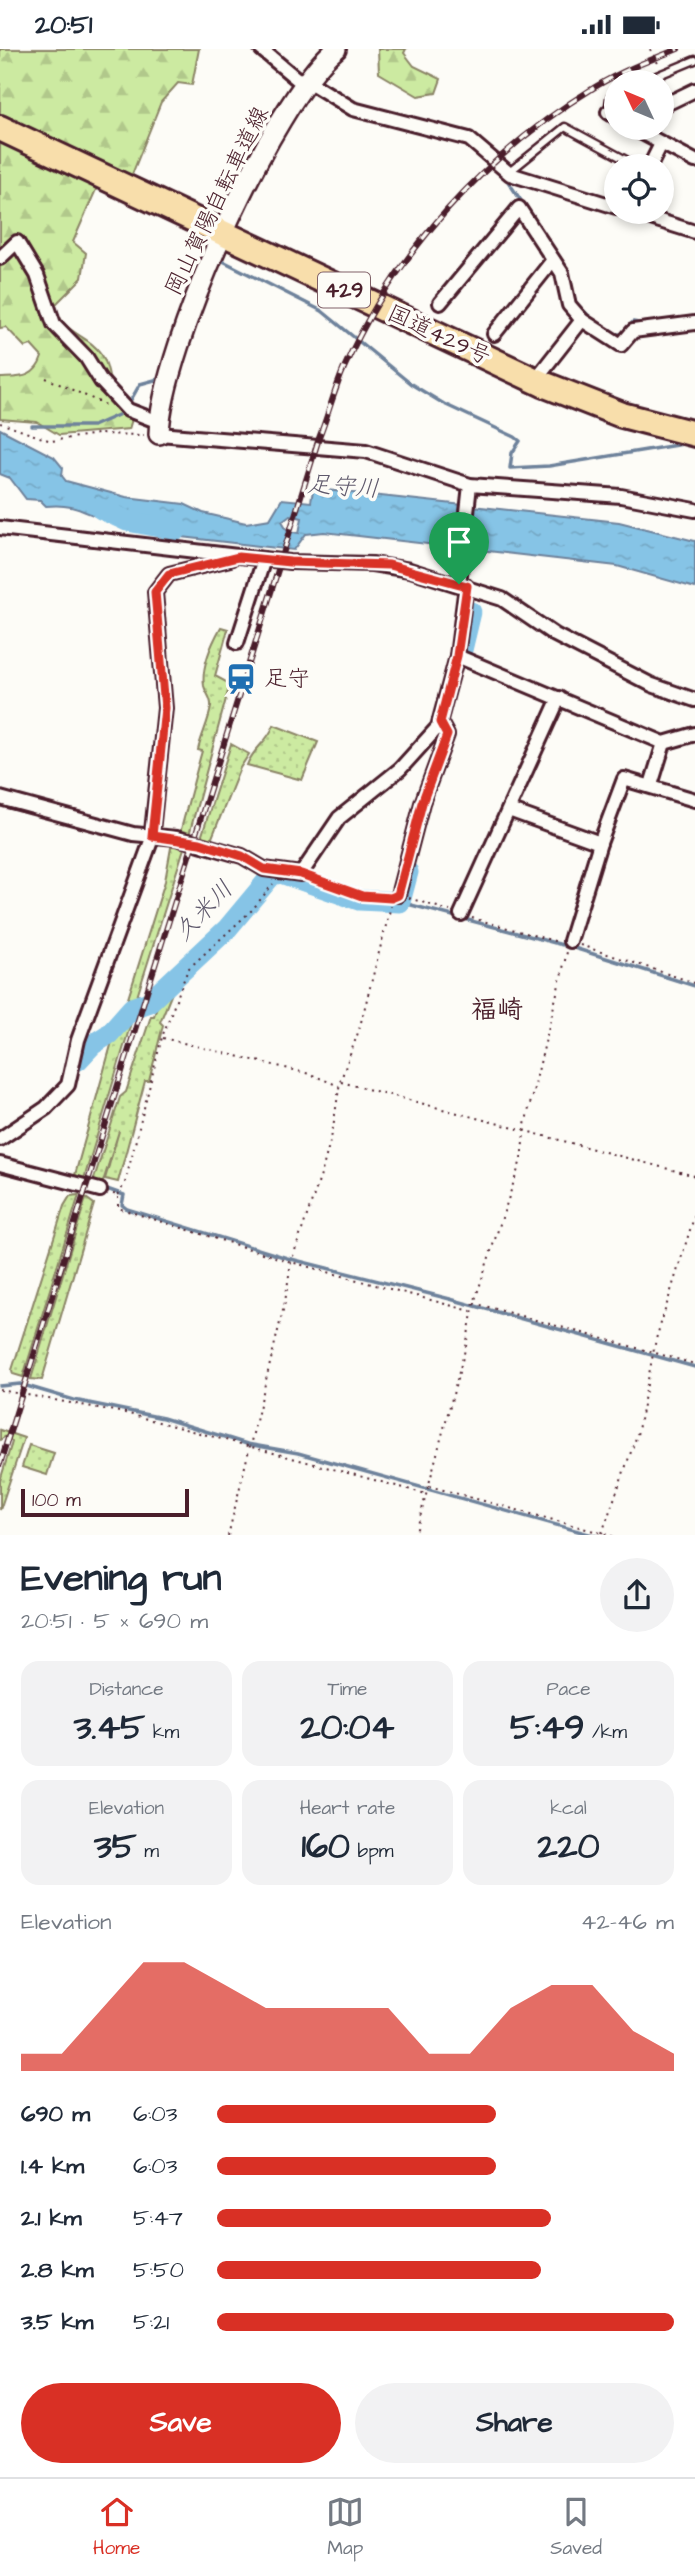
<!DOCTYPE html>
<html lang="en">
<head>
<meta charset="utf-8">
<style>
  :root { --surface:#fff; --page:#f2f2f3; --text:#1f2937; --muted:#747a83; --line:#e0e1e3; --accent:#d93025 }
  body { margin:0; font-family:"Architects Daughter","Klee One",sans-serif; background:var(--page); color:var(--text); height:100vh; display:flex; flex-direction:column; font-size:26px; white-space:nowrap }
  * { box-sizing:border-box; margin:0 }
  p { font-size:23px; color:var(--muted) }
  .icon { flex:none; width:38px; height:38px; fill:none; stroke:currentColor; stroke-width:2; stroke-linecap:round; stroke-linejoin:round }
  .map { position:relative; height:1486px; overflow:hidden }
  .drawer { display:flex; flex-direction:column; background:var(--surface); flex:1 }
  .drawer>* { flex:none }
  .needle { width:46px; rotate:314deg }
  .buttons { position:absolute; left:604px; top:21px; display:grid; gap:14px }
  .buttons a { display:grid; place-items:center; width:70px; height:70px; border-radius:50%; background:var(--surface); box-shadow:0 4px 10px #0003; font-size:35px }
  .scale { position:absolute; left:21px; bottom:18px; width:168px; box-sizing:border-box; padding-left:7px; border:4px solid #4a1f2b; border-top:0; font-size:19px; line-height:24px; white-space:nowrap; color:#4a1f2b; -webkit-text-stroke:5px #fdfcf7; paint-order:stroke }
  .pin { position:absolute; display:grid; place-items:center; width:60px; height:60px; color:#fff; margin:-72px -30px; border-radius:50% 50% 50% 0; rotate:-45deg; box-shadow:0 0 7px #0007 }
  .pin .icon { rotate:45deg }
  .round { display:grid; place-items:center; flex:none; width:74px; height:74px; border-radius:37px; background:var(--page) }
  .head { display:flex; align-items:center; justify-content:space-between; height:119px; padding:0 21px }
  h1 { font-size:38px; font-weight:800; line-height:52px }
  .metrics { display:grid; grid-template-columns:repeat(3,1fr); gap:10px; height:119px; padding:7px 21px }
  .metrics div { display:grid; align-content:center; border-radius:18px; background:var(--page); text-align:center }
  .metrics b { font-size:35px; font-weight:800 }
  .metrics small { font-size:19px; font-weight:400 }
  .metrics p { font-size:19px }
  .chart { height:196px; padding:14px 21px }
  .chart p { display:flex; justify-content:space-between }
  .chart svg { width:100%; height:126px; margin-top:7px; fill:var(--accent); opacity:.7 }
  .button { display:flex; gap:14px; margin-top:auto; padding:14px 21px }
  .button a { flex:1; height:80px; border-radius:42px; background:var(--accent); color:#fff; font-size:28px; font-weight:800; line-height:80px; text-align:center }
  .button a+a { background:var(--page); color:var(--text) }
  ul { padding:0 21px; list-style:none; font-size:23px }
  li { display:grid; grid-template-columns:112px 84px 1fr; align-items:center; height:52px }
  li i { height:18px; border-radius:9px; background:var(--accent) }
  .status { display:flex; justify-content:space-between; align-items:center; height:49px; padding:0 35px; background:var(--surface); direction:ltr }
  .status svg { height:19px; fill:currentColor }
  .menu { display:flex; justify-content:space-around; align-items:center; height:98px; border-top:2px solid var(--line); background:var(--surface); font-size:19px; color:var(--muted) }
  .menu a { display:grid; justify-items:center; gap:4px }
  .menu .active { color:var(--accent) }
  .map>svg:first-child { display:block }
  .grass { fill:url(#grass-dots); stroke:#8b8466; stroke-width:2 }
  .forest { fill:url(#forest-firs); stroke:#8b8466; stroke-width:2 }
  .water { fill:url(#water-ripples); stroke:#6e829b; stroke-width:2; fill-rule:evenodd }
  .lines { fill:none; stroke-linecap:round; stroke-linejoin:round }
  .stream { stroke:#6e829b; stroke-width:3.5 }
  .river { stroke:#86c4e6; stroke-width:21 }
  .lane-casing { stroke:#4a1f2b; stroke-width:11 }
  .street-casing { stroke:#4a1f2b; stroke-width:18 }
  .secondary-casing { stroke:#4a1f2b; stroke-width:24 }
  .highway-casing { stroke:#4a1f2b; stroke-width:30 }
  .path { stroke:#4a1f2b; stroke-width:2; stroke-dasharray:2 5; stroke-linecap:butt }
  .lane { stroke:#fdfcf7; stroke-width:6 }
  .street { stroke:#fdfcf7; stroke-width:12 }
  .secondary { stroke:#fdfcf7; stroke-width:19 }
  .highway { stroke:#f8deab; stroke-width:24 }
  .rail-casing { stroke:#4a1f2b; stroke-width:6 }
  .rail { stroke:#fdfcf7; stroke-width:3.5; stroke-dasharray:10; stroke-linecap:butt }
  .route-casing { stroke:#fff; stroke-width:14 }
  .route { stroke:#d93025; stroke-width:9 }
  .labels { text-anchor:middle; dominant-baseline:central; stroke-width:7; stroke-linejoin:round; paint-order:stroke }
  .shield { fill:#fdfcf7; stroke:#806168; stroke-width:2 }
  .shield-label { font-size:21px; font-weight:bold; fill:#4a1f2b }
  .street-label { font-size:23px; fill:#4a1f2b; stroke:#fdfcf7 }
  .poi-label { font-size:23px; fill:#4a1f2b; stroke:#fdfcf7; text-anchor:start }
  .water-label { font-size:24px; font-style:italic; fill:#5f596c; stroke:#fdfcf7 }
  .quarter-label { font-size:26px; font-weight:bold; fill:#4a1f2b; stroke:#fdfcf7 }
</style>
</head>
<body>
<div class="status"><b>20:51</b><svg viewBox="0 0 49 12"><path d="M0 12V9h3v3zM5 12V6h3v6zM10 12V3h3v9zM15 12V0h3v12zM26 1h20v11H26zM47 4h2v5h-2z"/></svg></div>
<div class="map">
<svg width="695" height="1487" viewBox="0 0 695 1487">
  <defs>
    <pattern id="grass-dots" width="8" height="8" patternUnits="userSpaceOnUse" patternTransform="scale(1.75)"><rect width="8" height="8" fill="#cceaa1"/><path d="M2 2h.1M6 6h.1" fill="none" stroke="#b1c88b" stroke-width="1.8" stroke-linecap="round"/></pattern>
    <pattern id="forest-firs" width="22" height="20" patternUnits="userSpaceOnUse" patternTransform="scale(1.75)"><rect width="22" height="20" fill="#cceaa1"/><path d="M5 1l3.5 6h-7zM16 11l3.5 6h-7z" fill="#b1c88b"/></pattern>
    <pattern id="water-ripples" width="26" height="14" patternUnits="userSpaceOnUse" patternTransform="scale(1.75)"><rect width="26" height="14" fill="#86c4e6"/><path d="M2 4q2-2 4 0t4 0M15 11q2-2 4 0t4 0" fill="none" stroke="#75a8c5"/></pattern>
  </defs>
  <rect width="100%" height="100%" fill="#fdfcf7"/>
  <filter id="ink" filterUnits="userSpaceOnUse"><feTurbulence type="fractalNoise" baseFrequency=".0143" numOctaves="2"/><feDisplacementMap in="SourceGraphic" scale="14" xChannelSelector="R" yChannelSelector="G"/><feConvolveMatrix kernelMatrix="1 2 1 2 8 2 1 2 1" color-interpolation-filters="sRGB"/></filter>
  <g filter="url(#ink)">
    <!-- grass -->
    <g class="grass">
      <path d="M221 578 228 580 215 627 230 635 189 786 180 784 200 709 202 702 198 701C201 687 209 672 211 658 212 649 206 645 204 637 201 617 212 594 221 578Z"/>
      <path d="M274 676 318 693 302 731 247 716C253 699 268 693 274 676Z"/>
      <polygon points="231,695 249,705 240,719 211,791 201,789"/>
      <polygon points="172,793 185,796 136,951 125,959 165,832"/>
      <polygon points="176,934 160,973 163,976 149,1032 145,1032 118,1133 105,1130 119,1082 103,1133 93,1133 120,1048 126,1043 151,967 154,967 159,951"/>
      <polygon points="134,964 84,1130 75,1126 113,989"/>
      <polygon points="79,1146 23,1328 13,1325 12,1321 64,1157 70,1147"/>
      <polygon points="86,1149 94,1155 42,1331 31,1330"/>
      <polygon points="0,1381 24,1389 0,1461 0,1432 12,1393 6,1387 0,1391"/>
      <polygon points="29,1396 54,1404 47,1426 22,1418"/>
    </g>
    <!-- forest -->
    <g class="forest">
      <polygon points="0,0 199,0 192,36 178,34 161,53 131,128 0,66"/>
      <polygon points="378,0 406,0 404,4 414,17 441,30 436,44 418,47 379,24"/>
      <path d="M0 89 98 136 73 193 86 204 82 229 55 256C63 287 86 283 102 306 110 318 109 336 114 349 117 357 126 364 132 370L129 380 59 386 37 373 0 370V329C20 328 35 330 42 308L31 296 25 298 6 278 0 279Z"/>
    </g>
    <!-- water -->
    <path class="water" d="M0 380 54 408 63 419 62 427 66 432 126 448 184 455 203 464 246 474 270 470 282 450 311 453 314 435 326 441 619 473 695 492V539L617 517 324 483 306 485 294 501 156 485 149 482 152 475 150 471C137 468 129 474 118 473 88 470 82 453 46 457L40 451 26 450 10 429 0 425ZM290 466 302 469 299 484 288 482 282 472Z"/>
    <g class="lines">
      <!-- stream -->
      <g class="stream">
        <polyline points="505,128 524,156"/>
        <polyline points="219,210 322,262 411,335 444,355 515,388 520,392 512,404 510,419 549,417 689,394"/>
        <polyline points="566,221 576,254 595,273"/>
        <polyline points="613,285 622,285 633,273 644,275"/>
        <polyline points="128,356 140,335 162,329"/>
        <polyline points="32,377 93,377 118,366"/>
        <polyline points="400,853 574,899 695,937"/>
        <polyline points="104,1139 124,1146 122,1156 127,1160 287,1209 450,1250 695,1318"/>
        <polyline points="0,1337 20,1335 74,1351 163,1369 247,1395 298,1404 596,1487"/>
      </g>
      <!-- river -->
      <g class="river">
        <polyline points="101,460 127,472 177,481"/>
        <polyline points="461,605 471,563"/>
        <polyline points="78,1011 92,996 109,985 132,959 149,953 227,880 272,826 281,824 359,851 400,853 408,823"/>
      </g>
      <defs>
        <g id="lane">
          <polyline points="642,33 695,11"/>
          <polyline points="608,63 610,49 616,46"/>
          <polyline points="508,124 565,78 637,117"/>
        </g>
        <g id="street">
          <polyline points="261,0 297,30 306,31 353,60 469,90 510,125 616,158"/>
          <polyline points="662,57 695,41"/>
          <polyline points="608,63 616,68"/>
          <polyline points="633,79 695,112"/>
          <polyline points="650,117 661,95"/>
          <polyline points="631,163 695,183"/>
          <polyline points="0,209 17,193 37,226 54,275 86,308 101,332 128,361 159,373"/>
          <polyline points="440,254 519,159 562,224 569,256 582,271 621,296 633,282 695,274"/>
          <polyline points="494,285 553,211"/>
          <polyline points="535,331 582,271"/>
          <polyline points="159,385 366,402 470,436 621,447 695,461"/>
          <polyline points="0,479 290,513 372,515 410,521 502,550 555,586 652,636 695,651"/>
          <polyline points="459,535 470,436"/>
          <polyline points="237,594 264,510"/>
          <polyline points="457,607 664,694 695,685"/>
          <polyline points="651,736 664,694"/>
          <polyline points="0,749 133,785 176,789 200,795 242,807 264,820 301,825 339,769 400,720 438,678 457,607 466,537"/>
          <polyline points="509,761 600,794"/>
          <polyline points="398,846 422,754 447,686 440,673"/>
          <polyline points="461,865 559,649"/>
          <polyline points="570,892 600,794 624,730 695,751"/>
          <polyline points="0,1090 46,1059 68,1036 78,991 151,792 165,659 155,543 169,525 230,510"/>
          <polyline points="0,1115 100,1141"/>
        </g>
        <path id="secondary" d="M159 385C161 301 272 52 336 0"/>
        <polyline id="highway" points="0,79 543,335 622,366 695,385"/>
      </defs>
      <!-- lane casing -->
      <use href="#lane" class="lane-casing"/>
      <!-- street casing -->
      <use href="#street" class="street-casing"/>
      <!-- secondary casing -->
      <use href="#secondary" class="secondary-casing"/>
      <!-- highway casing -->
      <use href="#highway" class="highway-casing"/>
      <!-- path -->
      <g class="path">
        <polyline points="650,0 659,16"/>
        <polyline points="46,329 106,356"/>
        <polyline points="0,374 51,392 97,385 144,386"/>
        <polyline points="312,829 362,847 387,849"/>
        <polyline points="409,849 450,862"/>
        <polyline points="472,869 558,893"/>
        <polyline points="580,896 695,934"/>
        <polyline points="163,989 310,1025 339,1037"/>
        <polyline points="341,1033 695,1127"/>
        <polyline points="113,1145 118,1146 118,1159 140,1166 291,1213 471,1262"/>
        <polyline points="118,1146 125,1134 162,988 188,920 252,861 273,835"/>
        <polyline points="474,1254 695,1315"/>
        <polyline points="0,1341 125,1364 426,1445"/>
        <polyline points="429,1437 612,1487"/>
        <polyline points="602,1484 637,1386 656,1290 695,1165"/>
        <polyline points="228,1487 285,1253 291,1213 321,1126 332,1085 340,1033 359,981 391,857"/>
        <polyline points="415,1487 466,1297 474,1254 521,1111 525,1076 567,903"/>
      </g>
      <!-- lane -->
      <use href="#lane" class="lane"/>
      <!-- street -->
      <use href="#street" class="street"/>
      <!-- secondary -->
      <use href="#secondary" class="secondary"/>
      <!-- highway -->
      <use href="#highway" class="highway"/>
      <defs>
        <path id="rail" d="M0 1415 319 389C328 366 334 342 344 319 396 202 487 104 595 38 621 22 650 11 678 0"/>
      </defs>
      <!-- rail casing -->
      <use href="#rail" class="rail-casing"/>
      <!-- rail -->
      <use href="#rail" class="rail"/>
    </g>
  </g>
  <g class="lines" filter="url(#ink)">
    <defs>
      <polygon id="route" points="238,508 290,513 389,516 467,537 457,607 440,673 447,686 422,754 398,846 391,849 362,847 301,825 264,820 242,807 200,794 152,787 165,659 155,543 169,525"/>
    </defs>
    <!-- route casing -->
    <use href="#route" class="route-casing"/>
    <!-- route -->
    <use href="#route" class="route"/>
  </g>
  <!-- icons -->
  <defs>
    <symbol id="station-bare" viewBox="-9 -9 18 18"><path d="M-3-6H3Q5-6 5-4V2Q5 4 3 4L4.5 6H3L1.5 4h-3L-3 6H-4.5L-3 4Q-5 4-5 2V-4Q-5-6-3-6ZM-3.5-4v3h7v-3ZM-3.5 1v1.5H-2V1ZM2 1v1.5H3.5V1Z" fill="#1f6fb2" stroke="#fdfcf7" stroke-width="2.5" paint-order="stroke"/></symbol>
  </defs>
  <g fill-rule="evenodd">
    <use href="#station-bare" x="219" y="608" width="44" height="44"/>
  </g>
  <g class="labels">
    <!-- shield labels -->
    <rect class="shield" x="318" y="223.5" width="52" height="35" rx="5"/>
    <g class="shield-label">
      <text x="344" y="241">429</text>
    </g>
    <!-- street labels -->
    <g class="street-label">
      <text transform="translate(217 152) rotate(-64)">岡山賀陽自転車道線</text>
      <text transform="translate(439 286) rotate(25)">国道429号</text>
    </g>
    <!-- poi labels -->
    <g class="poi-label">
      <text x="264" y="630">足守</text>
    </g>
    <!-- water labels -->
    <g class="water-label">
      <text transform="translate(343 438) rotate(4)">足守川</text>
      <text transform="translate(204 862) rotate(-46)">久米川</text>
    </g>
    <!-- quarter labels -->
    <g class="quarter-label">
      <text x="497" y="961">福崎</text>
    </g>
  </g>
</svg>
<div class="buttons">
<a><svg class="needle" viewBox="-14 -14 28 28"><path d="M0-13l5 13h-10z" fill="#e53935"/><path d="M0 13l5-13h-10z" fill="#747a83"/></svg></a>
<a><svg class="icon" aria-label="locate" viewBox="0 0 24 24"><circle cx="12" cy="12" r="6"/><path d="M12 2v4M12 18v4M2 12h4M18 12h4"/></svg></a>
</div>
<div class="scale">100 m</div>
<div class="pin" style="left:459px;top:535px;background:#1e9e55"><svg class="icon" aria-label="arrive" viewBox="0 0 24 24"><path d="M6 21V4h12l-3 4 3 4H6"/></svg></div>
</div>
<section class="drawer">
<div class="head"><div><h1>Evening run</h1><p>20:51 · 5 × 690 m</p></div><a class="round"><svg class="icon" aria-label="share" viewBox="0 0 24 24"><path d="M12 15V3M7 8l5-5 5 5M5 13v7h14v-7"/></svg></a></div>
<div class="metrics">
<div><p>Distance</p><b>3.45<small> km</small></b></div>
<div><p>Time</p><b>20:04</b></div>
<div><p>Pace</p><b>5:49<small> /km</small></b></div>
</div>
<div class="metrics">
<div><p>Elevation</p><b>35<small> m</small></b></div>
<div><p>Heart rate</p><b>160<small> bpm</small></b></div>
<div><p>kcal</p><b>220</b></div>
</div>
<div class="chart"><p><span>Elevation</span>42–46 m</p>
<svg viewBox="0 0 160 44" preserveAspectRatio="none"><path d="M0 44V38L10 38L20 22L30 6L40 6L50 14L60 22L70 22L80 22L90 22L100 38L110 38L120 22L130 14L140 14L150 30L160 38V44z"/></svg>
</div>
<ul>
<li><b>690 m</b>6:03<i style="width:61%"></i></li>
<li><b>1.4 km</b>6:03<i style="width:61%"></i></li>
<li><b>2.1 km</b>5:47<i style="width:73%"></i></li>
<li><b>2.8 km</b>5:50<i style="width:71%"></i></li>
<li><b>3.5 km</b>5:21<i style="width:100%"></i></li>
</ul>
<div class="button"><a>Save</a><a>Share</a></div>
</section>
<nav class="menu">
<a class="active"><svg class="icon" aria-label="home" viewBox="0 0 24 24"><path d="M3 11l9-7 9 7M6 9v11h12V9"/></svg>Home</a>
<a><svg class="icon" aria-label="map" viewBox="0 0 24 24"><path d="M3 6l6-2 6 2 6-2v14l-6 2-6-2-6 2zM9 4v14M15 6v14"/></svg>Map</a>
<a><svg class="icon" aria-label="saved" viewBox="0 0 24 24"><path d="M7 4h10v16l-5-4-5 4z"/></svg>Saved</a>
</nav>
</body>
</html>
